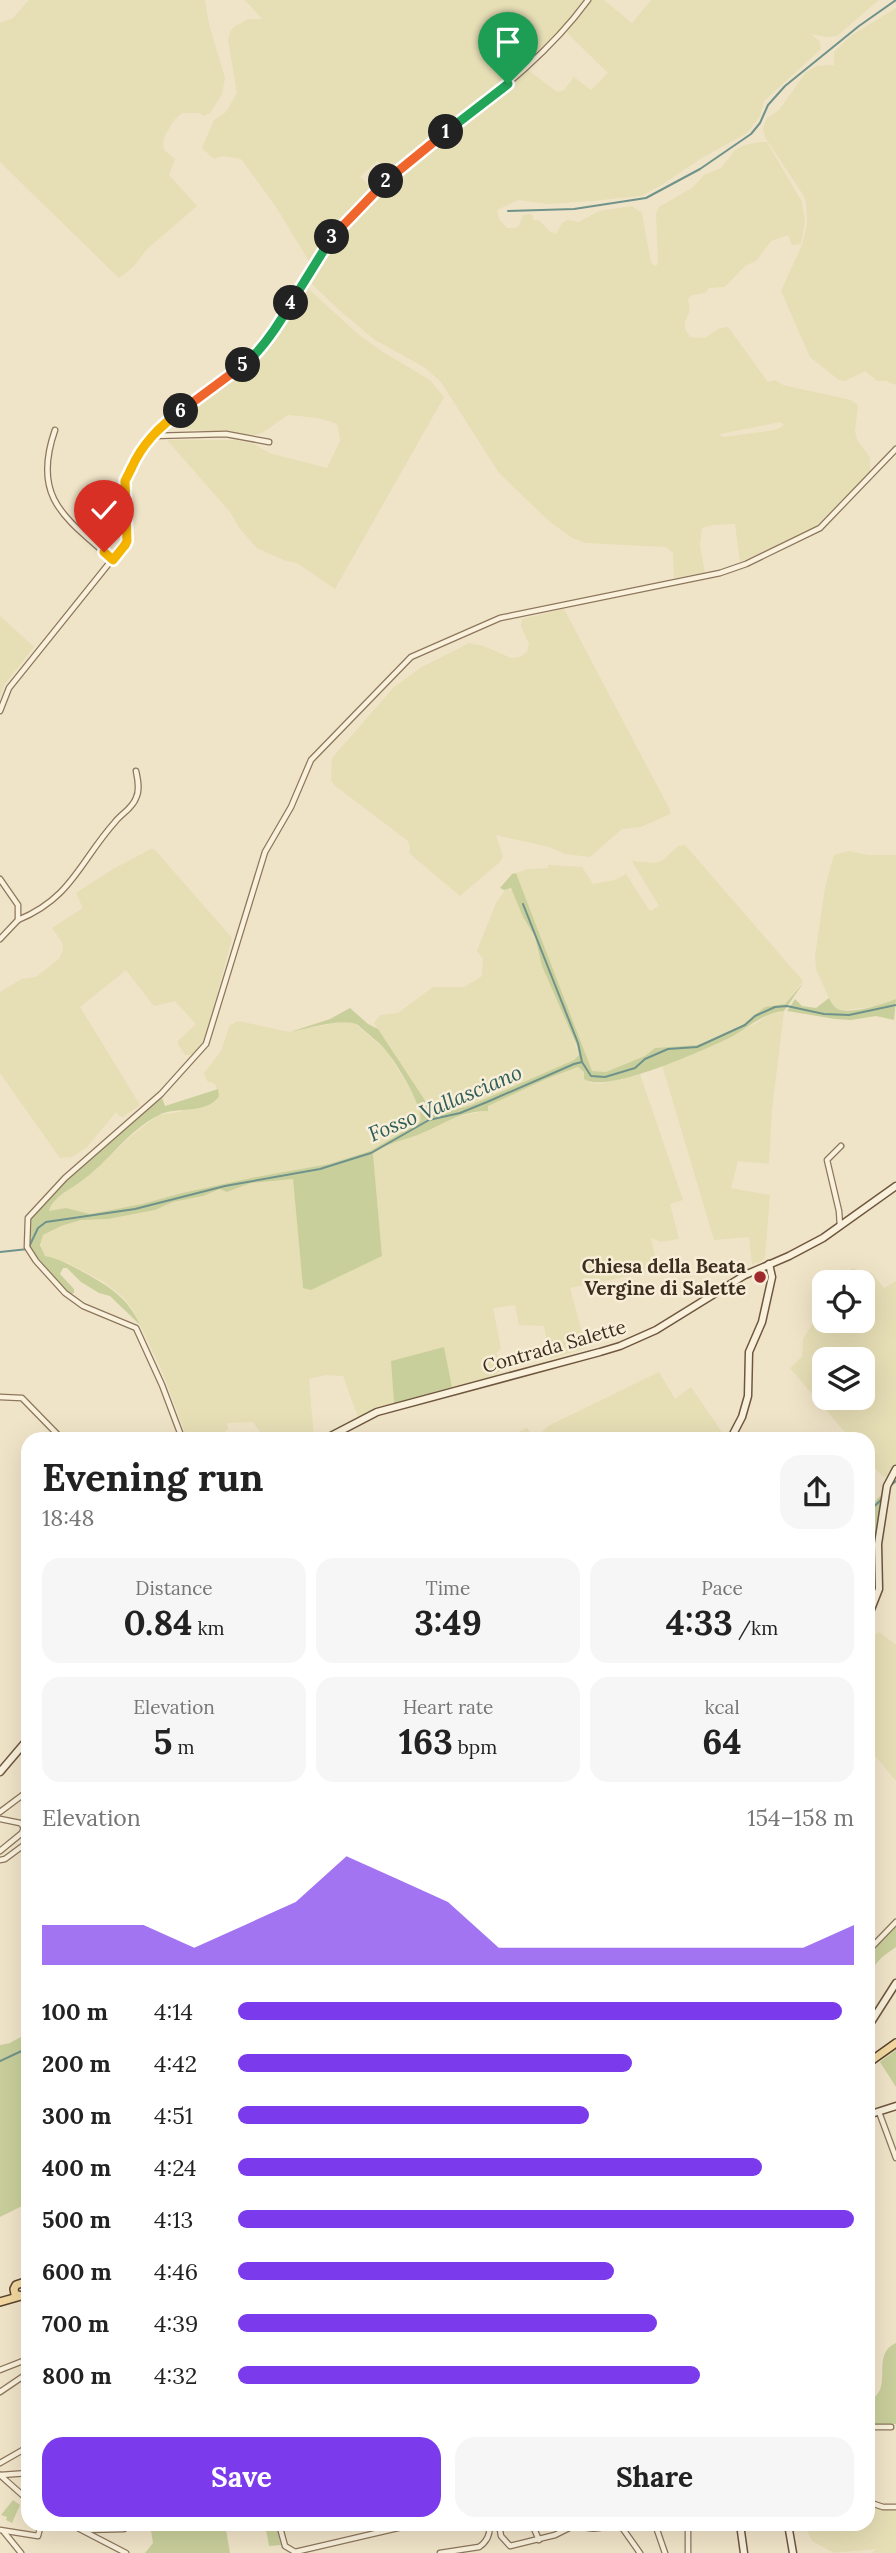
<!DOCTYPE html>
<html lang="en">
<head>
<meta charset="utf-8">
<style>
  :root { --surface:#fff; --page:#f6f6f6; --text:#222; --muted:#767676; --accent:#7c3aed }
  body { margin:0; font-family:Lora,serif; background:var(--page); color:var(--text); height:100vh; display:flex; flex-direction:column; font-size:26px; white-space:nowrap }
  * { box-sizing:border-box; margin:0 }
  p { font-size:23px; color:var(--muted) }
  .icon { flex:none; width:38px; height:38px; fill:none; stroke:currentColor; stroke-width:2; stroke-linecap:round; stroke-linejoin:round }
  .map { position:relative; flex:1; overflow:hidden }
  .details { position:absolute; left:21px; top:1432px; width:854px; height:1099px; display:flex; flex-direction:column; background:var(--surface); border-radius:21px; box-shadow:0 7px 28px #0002 }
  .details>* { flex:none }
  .tools { position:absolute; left:812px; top:1270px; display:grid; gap:14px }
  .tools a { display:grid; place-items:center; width:63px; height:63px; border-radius:14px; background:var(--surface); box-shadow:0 7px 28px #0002; font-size:35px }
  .pin { position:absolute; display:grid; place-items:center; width:60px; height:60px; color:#fff; margin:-72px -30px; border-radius:50% 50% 50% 0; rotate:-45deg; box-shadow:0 0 7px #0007 }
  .pin .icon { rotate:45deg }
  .km { position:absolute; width:35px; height:35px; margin:-18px; border-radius:50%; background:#222; color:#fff; font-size:19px; line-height:35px; text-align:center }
  .round { display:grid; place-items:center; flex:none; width:74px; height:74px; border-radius:21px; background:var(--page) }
  .head { display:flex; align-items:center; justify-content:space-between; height:119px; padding:0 21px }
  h1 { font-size:38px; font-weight:700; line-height:52px }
  .metrics { display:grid; grid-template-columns:repeat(3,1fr); gap:10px; height:119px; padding:7px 21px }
  .metrics div { display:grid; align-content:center; border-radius:18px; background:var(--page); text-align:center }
  .metrics b { font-size:35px; font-weight:700 }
  .metrics small { font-size:19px; font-weight:400 }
  .metrics p { font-size:19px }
  .chart { height:196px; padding:14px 21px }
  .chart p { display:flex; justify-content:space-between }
  .chart svg { width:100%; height:126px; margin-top:7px; fill:var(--accent); opacity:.7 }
  .cta { display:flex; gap:14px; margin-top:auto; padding:14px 21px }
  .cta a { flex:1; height:80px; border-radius:21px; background:var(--accent); color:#fff; font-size:28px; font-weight:700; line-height:80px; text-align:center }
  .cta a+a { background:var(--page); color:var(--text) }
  ul { padding:0 21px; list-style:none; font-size:23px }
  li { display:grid; grid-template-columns:112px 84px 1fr; align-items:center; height:52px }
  li i { height:18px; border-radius:9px; background:var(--accent) }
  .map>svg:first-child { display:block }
  .farmland { fill:#e6deb5; fill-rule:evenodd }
  .green { fill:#c9cf9b }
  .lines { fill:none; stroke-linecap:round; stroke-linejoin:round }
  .stream { stroke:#6f938a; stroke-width:2 }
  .street-casing { stroke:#8d765c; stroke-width:7 }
  .secondary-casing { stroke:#6f573f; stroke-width:9 }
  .primary-casing { stroke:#5b4430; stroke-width:10 }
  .street { stroke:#faf1dc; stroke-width:4.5 }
  .secondary { stroke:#faf1dc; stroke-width:6 }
  .primary { stroke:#f3d9a0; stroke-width:7 }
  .split-1-casing { stroke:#fff; stroke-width:14 }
  .split-2-casing { stroke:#fff; stroke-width:14 }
  .split-3-casing { stroke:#fff; stroke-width:14 }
  .split-4-casing { stroke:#fff; stroke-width:14 }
  .split-5-casing { stroke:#fff; stroke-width:14 }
  .split-6-casing { stroke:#fff; stroke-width:14 }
  .split-7-casing { stroke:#fff; stroke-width:14 }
  .split-8-casing { stroke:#fff; stroke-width:14 }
  .split-9-casing { stroke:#fff; stroke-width:14 }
  .split-1 { stroke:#22a559; stroke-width:9 }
  .split-2 { stroke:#f0652b; stroke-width:9 }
  .split-3 { stroke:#f0652b; stroke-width:9 }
  .split-4 { stroke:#22a559; stroke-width:9 }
  .split-5 { stroke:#22a559; stroke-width:9 }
  .split-6 { stroke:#f0652b; stroke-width:9 }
  .split-7 { stroke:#f5b400; stroke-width:9 }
  .split-8 { stroke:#f5b400; stroke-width:9 }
  .split-9 { stroke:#f5b400; stroke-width:9 }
  .poi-dot { fill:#9e2a2b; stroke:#f7eed8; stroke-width:2.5 }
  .labels { text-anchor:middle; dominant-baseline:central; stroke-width:5; stroke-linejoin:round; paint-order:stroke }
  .poi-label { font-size:19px; font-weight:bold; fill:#3d2e20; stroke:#f7eed8; text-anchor:end }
  .street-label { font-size:19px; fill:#3d2e20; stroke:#f7eed8 }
  .water-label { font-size:21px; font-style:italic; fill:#2f5d5a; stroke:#f7eed8 }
</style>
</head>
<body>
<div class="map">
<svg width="896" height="2553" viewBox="0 0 896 2553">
  <rect width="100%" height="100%" fill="#f0e4c8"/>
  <!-- farmland -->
  <g class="farmland">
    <polygon points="29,0 205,0 209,24 225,78 222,94 210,113 204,116 199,113 182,113 174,120 164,137 163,144 164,150 175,159 169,175 197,206 147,249 133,267 119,278 0,162 0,23 13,18"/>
    <polygon points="245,0 586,0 573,18 490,95 391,172 377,161 360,177 373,189 341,221 310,263 276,207 241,159 222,156 214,159 202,148 214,120 226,112 237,93 228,40 230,32 234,27 248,19 262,19"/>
    <path d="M592 0H604L632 23 651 0H879L837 36 827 37 811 34 820 42 821 49 764 101 760 116 747 133 702 158 660 186 641 196 592 201 549 204 518 200 497 210 499 219 507 228H514L519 226 523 215 530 214 533 216V220L540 221 549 231 556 234 562 223 568 220 579 222 599 211 632 206 642 213 650 258 652 264 656 266 658 263 656 214 659 207 692 188 704 175 721 168 735 150 744 145 760 142H767L802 202 805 221 801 244 792 245 788 235 771 241 756 261 745 266 725 287 709 288 705 293 692 295 688 299 690 310 685 322V329L690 337 705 338 720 328 728 327 768 382 775 380 783 385 851 400 858 405 855 431 857 440 870 457V473L814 528 740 562 735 524 713 525 702 528 700 546 705 573 674 578 673 553 666 547 586 543 572 538 549 521 499 473 441 382 424 367 375 340 339 310 310 282 311 275 328 247 365 205 431 147 496 98 528 70 557 92 564 90 574 77 591 90 608 73 568 34 567 29ZM781 422 784 425 781 427 775 430 723 437 720 434Z"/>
    <polygon points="896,8 896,385 886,381 877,381 865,371 845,381 839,380 810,357 781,291 802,245 807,224 806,203 804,196 766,139 763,130 766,119 779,110 806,72 817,66 834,65 834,52 852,35"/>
    <polygon points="304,285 358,334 383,352 430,380 444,397 335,589 297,563 286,561 257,548 240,529 230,512 167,440 236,440 254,444 269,453 327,468 340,441 338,426 335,423 318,418 288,415 262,433 255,435 187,429 182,421 200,402 262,358"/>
    <polygon points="564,609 670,810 670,814 641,827 622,829 590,857 565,854 549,847 496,835 503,856 500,862 460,896 409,853 410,848 408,841 334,785 331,780 332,758 394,687 422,667 469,643 484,646 511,658 520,657 527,652 529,644 521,626 522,619"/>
    <polygon points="0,616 34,647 4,685 0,697"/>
    <polygon points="685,845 803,981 785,1004 710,1040 697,1045 655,1048 645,1056 606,1072 591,1071 516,873 528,869 548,868 548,865 582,867 593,884 615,880 626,874 650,911 659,906 632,861 655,863 663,860 678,846"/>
    <polygon points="151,849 154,849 232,938 204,1043 194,1055 185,1055 178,1044 178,1041 196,1024 175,1001 154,1006 126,970 80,1007 140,1105 123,1117 119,1116 116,1112 86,1148 72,1157 60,1158 0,1073 0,992 22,979 36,977 59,959 63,950 62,942 52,928 83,908 76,893 113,869"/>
    <polygon points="849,851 868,855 896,855 896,999 873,1007 844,1010 836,1008 829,998 816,969 815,956 825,887 834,855"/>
    <polygon points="507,887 513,891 523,917 535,937 542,966 560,1003 579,1055 574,1060 471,1105 454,1110 432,1111 374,1023 380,1015 398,1013 433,987 464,987 482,976 483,959 477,951 496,903"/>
    <polygon points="784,1011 772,1110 769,1164 738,1161 731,1188 770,1195 765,1257 761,1262 752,1264 749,1237 714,1240 662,1065 757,1023 770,1013"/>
    <polygon points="238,1021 290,1032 340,1022 353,1022 386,1050 414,1095 422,1114 420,1122 370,1151 329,1164 256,1177 182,1193 142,1204 90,1214 66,1208 49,1211 55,1199 94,1171 131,1136 158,1115 179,1112 219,1096 215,1084 207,1081 204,1073 221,1051 230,1025"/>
    <polygon points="578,1067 584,1072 584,1079 590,1083 600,1084 640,1074 683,1200 670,1204 679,1239 661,1242 651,1238 658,1270 570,1288 586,1348 550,1359 544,1326 519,1325 515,1305 493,1308 501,1349 496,1353 507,1367 497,1373 497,1376 452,1387 444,1347 391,1361 394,1404 358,1417 343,1376 326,1375 309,1379 314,1438 264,1438 253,1422 227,1423 228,1429 217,1438 187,1438 162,1371 133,1310 123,1297 104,1282 68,1263 45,1256 42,1251 40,1240 43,1235 61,1226 81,1220 108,1219 155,1210 173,1202 203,1196 220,1189 228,1192 251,1183 293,1179 303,1288 382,1256 373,1154 391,1143 421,1134 448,1119 488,1110 487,1106 546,1079"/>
    <path d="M853 1268 861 1273 871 1272 884 1288 896 1281V1467L887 1477H883L868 1460V1438H850L790 1368 802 1357 803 1339 815 1320 823 1316 824 1321H863V1283H846L844 1276 845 1273ZM824 1360H863V1398H824Z"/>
    <polygon points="659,1372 675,1399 691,1387 723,1434 720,1438 520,1438 517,1433 527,1428 535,1438 550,1425"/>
    <polygon points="879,1632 896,1645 896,1781 868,1747 868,1640"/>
    <polygon points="868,2505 896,2511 896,2553 872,2553 876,2549 834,2553 812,2541 806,2529 824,2524 868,2524"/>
  </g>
  <!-- green -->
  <g class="green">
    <path d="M516 873 592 1071 606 1072 645 1056 655 1048 697 1045 710 1040 742 1025 765 1007 785 1004 804 982 784 1011C764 1012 748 1028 731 1037 706 1049 606 1095 584 1079V1072L578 1067 546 1079 488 1106V1111C462 1110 442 1125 420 1134 400 1142 393 1140 373 1154L382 1256 311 1290 303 1288 293 1179 251 1183 227 1192 220 1189 203 1196 173 1202 155 1210 108 1219 81 1220 61 1226 43 1235 40 1245 45 1256C60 1259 72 1266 85 1273 110 1287 128 1298 140 1325L110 1296 99 1293 81 1282 67 1268H63L60 1274 74 1289V1293L69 1295 33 1252 28 1241 30 1217 63 1183 121 1131 162 1098 165 1106 218 1089 219 1096C207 1115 175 1106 159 1115 128 1130 108 1163 80 1182 68 1191 54 1196 49 1211L66 1208 90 1214 142 1204 182 1193 256 1177 329 1164 370 1151 420 1122C425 1109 397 1064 387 1052 380 1042 367 1034 358 1025 344 1017 307 1029 290 1032L330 1019 350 1008 368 1024 378 1029 432 1111 453 1110 471 1105 574 1060 579 1055 577 1046 542 966 535 937 523 917 511 888 504 890 500 888 512 874Z"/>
    <path d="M829 998C831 1002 833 1005 836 1008 848 1016 884 1004 896 999L894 1020 876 1016 851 1020 835 1019 787 1011 795 999 802 1006 816 1008Z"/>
    <polygon points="444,1347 452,1387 394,1404 391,1361"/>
    <polygon points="883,1493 876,1538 876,1572 871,1572 868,1596 868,1509"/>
    <polygon points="896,1927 896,1947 882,1957 868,1973 868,1955"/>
    <polygon points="28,2033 28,2206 22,2206 0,2217 0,2045 10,2043"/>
    <polygon points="896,2050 896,2087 880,2062"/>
    <path d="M896 2343V2424L868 2425V2401C896 2390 869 2355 896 2343Z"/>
    <polygon points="13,2500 20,2505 12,2523 6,2520 7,2517 1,2515"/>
    <polygon points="150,2524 225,2524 230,2553 145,2553 153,2543"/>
    <polygon points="265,2524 276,2524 281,2545 269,2546"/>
  </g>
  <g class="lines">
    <!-- stream -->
    <g class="stream">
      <polyline points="508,211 574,209 646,198 700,169 751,134 760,123 768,105 785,86 859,26 896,0"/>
      <polyline points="523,904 578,1043 582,1062"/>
      <polyline points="0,1252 28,1249 38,1228 46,1222 135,1209 225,1186 320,1169 371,1153 429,1120 460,1113 487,1102 574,1064 582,1062 591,1076 605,1077 635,1068 645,1059 668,1049 697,1047 745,1025 755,1016 775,1007 787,1006 824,1014 849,1015 896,1005"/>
      <polyline points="890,1486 896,1481"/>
      <polyline points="868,1512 882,1499"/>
      <polyline points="0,2061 28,2048"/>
    </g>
    <defs>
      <g id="street">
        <path d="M55 430C31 499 66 518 113 560"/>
        <polyline points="152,436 226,434 269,442"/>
        <path d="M0 711 9 688 127 541C127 522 124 502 125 483 131 431 215 392 250 360 260 350 268 337 276 326 301 289 319 249 350 216 424 138 524 88 588 0"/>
        <polyline points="0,879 18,905 18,920 0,939"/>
        <path d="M18 920C72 898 80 861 115 822 122 813 132 809 136 798 140 790 138 780 136 771"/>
        <polyline points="840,1226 839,1211 827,1160 841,1146"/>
        <polyline points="0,1397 22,1398 61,1438"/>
        <polyline points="182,1438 162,1385 136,1328 83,1306 65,1293 36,1261 27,1247 28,1218 65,1178 161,1094 206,1044 265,852 291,807 311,760 411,657 500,618 720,573 746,564 820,528 896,449"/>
        <polyline points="0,1812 28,1791"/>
        <polyline points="0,1819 20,1823 24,1827"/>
        <polyline points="0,1851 22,1833 24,1827"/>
        <polyline points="0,1860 5,1859 28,1842"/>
        <polyline points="868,1951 896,1922"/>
        <polyline points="879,2112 896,2158"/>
        <polyline points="0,2370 28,2359"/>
        <polyline points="0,2392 28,2373"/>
        <polyline points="868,2427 891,2427"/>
        <polyline points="0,2463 28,2447"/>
        <polyline points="0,2475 28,2500"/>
        <polyline points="1,2475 28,2473"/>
        <polyline points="868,2502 883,2507 896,2507"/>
        <polyline points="70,2524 126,2553"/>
        <polyline points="279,2524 285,2546 295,2552 415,2524"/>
        <polyline points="499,2524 501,2536 510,2546 555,2535 577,2524"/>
        <polyline points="532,2524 539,2540"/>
        <path d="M578 2524C589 2532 604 2527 616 2525"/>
        <polyline points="616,2524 623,2529 640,2553"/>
        <polyline points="655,2524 665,2553"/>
        <polyline points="688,2524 688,2553"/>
        <polyline points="0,2530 38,2536 41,2524"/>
        <polyline points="84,2530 124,2529 125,2524"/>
        <polyline points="4,2532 21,2553"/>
        <path d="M440 2553 479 2547C487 2542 491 2533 489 2524"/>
      </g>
      <g id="secondary">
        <polyline points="327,1438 377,1412 600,1352 620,1346 656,1330 745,1275 789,1256 823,1238 896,1186"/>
        <polyline points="731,1438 742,1417 748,1396 749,1352 762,1322 772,1277 769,1264"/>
        <polyline points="868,1617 879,1589 878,1544 887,1486 896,1469"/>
        <polyline points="0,1772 28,1739"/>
        <polyline points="868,2027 896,1983"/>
        <polyline points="868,2115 896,2106"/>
        <polyline points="740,2524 744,2553"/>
        <polyline points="788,2524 793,2553"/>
      </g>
      <g id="primary">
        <polyline points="868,2063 896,2043"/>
        <polyline points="22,2296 15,2294 14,2289 16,2285 28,2281"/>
        <polyline points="0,2302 28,2294"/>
      </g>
    </defs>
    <!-- street casing -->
    <use href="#street" class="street-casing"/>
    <!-- secondary casing -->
    <use href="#secondary" class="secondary-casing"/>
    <!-- primary casing -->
    <use href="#primary" class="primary-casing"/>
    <!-- street -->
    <use href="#street" class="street"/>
    <!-- secondary -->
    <use href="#secondary" class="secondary"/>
    <!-- primary -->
    <use href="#primary" class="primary"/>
  </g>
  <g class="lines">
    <defs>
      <polyline id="split-1" points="446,132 508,84"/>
      <polyline id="split-2" points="386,181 446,132"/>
      <polyline id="split-3" points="332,237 386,181"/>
      <polyline id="split-4" points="291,303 332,237"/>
      <path id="split-5" d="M243 365C263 350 279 324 291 303"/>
      <polyline id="split-6" points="181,411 243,365"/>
      <path id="split-7" d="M131 469C142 444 159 427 181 411"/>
      <polyline id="split-8" points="125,545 127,541 125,481 131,469"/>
      <polyline id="split-9" points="104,552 113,560 125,545"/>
    </defs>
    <!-- split-1 casing -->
    <use href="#split-1" class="split-1-casing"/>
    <!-- split-2 casing -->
    <use href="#split-2" class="split-2-casing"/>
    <!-- split-3 casing -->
    <use href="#split-3" class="split-3-casing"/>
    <!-- split-4 casing -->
    <use href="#split-4" class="split-4-casing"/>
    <!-- split-5 casing -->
    <use href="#split-5" class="split-5-casing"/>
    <!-- split-6 casing -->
    <use href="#split-6" class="split-6-casing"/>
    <!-- split-7 casing -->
    <use href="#split-7" class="split-7-casing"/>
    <!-- split-8 casing -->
    <use href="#split-8" class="split-8-casing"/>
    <!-- split-9 casing -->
    <use href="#split-9" class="split-9-casing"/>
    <!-- split-1 -->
    <use href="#split-1" class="split-1"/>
    <!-- split-2 -->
    <use href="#split-2" class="split-2"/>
    <!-- split-3 -->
    <use href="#split-3" class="split-3"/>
    <!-- split-4 -->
    <use href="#split-4" class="split-4"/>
    <!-- split-5 -->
    <use href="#split-5" class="split-5"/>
    <!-- split-6 -->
    <use href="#split-6" class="split-6"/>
    <!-- split-7 -->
    <use href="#split-7" class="split-7"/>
    <!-- split-8 -->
    <use href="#split-8" class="split-8"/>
    <!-- split-9 -->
    <use href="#split-9" class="split-9"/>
  </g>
  <!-- markers -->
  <circle class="poi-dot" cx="760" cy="1277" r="7"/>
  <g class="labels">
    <!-- poi labels -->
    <g class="poi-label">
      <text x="746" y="1266">Chiesa della Beata<tspan x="746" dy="22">Vergine di Salette</tspan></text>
    </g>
    <!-- street labels -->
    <g class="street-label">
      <text transform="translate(554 1346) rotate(-16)">Contrada Salette</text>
    </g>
    <!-- water labels -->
    <g class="water-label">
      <text transform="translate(445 1103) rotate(-23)">Fosso Vallasciano</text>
    </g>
  </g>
</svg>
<div class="tools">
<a><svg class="icon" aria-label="locate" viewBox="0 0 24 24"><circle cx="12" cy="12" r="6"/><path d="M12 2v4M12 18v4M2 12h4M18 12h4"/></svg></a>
<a><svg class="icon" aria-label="layers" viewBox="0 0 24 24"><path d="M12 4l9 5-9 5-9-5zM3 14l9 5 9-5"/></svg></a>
</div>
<div class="pin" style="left:508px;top:84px;background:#1e9e55"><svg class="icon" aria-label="arrive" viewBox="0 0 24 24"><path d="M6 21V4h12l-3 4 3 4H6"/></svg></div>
<div class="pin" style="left:104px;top:552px;background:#d93025"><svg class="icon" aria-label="check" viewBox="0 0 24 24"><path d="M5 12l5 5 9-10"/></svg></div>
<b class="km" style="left:446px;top:132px">1</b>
<b class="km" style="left:386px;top:181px">2</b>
<b class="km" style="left:332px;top:237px">3</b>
<b class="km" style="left:291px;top:303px">4</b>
<b class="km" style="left:243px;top:365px">5</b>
<b class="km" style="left:181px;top:411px">6</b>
<section class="details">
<div class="head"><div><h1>Evening run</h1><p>18:48</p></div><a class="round"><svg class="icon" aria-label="share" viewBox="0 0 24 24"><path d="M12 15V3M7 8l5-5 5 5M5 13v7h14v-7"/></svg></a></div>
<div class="metrics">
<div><p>Distance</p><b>0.84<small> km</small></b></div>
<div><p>Time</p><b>3:49</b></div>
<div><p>Pace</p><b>4:33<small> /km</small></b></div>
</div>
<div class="metrics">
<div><p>Elevation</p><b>5<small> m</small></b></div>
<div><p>Heart rate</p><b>163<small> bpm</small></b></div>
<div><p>kcal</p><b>64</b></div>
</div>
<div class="chart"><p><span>Elevation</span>154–158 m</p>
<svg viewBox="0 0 160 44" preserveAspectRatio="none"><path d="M0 44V30L10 30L20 30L30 38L40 30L50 22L60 6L70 14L80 22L90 38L100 38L110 38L120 38L130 38L140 38L150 38L160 30V44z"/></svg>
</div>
<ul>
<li><b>100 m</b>4:14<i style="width:98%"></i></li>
<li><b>200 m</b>4:42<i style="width:64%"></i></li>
<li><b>300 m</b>4:51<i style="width:57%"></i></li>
<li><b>400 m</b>4:24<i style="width:85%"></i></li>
<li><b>500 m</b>4:13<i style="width:100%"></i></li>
<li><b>600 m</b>4:46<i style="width:61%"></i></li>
<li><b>700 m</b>4:39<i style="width:68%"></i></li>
<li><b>800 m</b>4:32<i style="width:75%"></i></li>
</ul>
<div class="cta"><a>Save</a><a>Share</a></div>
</section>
</div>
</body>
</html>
